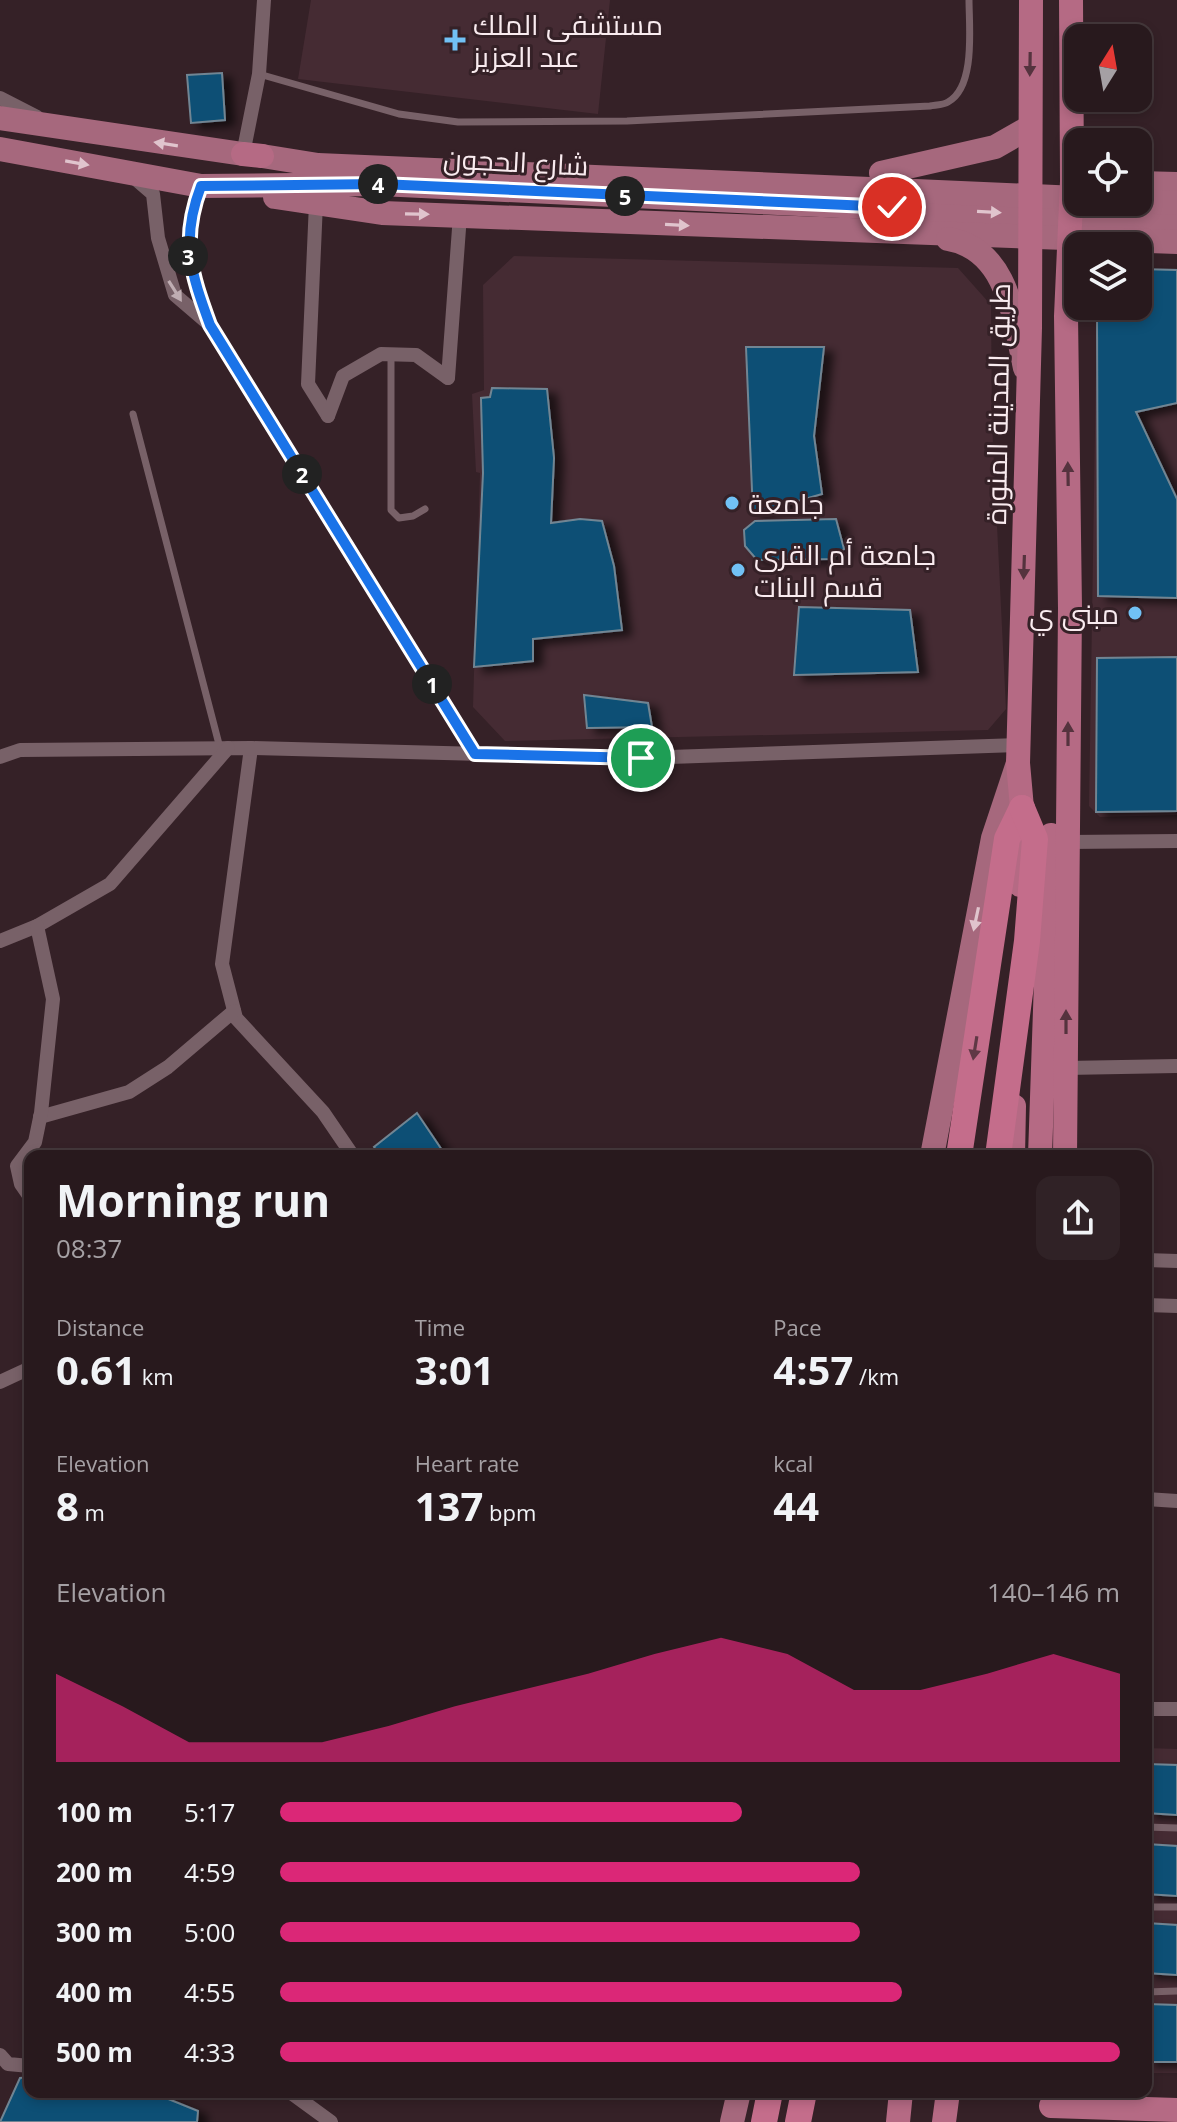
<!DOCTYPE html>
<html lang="en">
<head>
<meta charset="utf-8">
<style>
  :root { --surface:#28191d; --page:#302226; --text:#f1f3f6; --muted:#a5a0a4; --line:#44383b; --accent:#db2777 }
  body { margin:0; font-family:"Open Sans",Cairo,sans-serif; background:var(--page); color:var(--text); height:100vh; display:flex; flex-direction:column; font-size:30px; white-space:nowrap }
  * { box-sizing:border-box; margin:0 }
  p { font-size:26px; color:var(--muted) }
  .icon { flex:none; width:44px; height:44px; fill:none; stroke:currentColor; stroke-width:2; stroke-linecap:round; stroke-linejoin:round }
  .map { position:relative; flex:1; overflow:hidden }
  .details { position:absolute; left:24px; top:1150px; width:1128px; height:948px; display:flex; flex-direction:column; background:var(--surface); border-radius:16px; box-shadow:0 4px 12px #0003,0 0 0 2px var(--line) }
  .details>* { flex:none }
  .needle { width:52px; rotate:11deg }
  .buttons { position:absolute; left:1064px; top:24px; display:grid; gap:16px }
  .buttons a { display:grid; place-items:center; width:88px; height:88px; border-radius:16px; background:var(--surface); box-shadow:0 4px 12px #0003,0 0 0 2px var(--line); font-size:40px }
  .pin { position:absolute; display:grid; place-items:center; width:68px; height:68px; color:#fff; margin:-34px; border:4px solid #fff; border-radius:50%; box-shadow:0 2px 8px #0007 }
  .km { position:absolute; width:40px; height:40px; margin:-20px; border-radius:50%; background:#222; color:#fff; font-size:22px; line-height:40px; text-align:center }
  .round { display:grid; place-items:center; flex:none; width:84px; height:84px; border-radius:16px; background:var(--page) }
  .head { display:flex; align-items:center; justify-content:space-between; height:136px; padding:0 32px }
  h1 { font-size:44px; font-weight:700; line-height:60px }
  .stats { display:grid; grid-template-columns:repeat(3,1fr); gap:12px; height:136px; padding:8px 32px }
  .stats div { display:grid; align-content:center }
  .stats b { font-size:40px; font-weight:700 }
  .stats small { font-size:22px; font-weight:400 }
  .stats p { font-size:22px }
  .chart { height:224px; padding:16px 32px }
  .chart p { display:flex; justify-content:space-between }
  .chart svg { width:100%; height:144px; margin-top:8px; fill:var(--accent); opacity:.7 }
  ul { padding:0 32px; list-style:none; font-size:26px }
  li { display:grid; grid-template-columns:128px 96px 1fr; align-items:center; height:60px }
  li i { height:20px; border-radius:10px; background:var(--accent) }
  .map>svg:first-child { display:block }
  .built { fill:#452b33 }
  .building { fill:#074f74; stroke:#718593; stroke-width:2; filter:url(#shadow) }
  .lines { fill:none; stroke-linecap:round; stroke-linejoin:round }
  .path { stroke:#948388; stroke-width:3; stroke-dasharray:6 6; stroke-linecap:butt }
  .service { stroke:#786168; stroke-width:7 }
  .minor { stroke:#786168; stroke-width:14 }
  .primary { stroke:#a6687d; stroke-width:24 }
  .trunk { stroke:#b56a84; stroke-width:24 }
  .motorway { stroke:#c46d8b; stroke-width:26 }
  .oneway { fill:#55333e }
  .oneway2 { fill:#e0c4cd }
  .oneway3 { fill:#bfadb2 }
  .oneway4 { fill:#603845 }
  .route-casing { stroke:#fff; stroke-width:16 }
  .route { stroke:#1a73e8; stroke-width:10 }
  .poi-dot { fill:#71c1f5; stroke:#352127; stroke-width:3 }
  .labels { text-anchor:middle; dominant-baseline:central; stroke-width:6; stroke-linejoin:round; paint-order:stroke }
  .poi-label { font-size:28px; fill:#f9ebef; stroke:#352127; text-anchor:start }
  .street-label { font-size:28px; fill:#f9ebef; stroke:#352127 }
</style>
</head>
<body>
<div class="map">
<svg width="1177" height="2122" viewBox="0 0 1177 2122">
  <defs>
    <filter id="shadow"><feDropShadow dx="9" dy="5" stdDeviation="4" flood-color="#0009"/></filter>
  </defs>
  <rect width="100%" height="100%" fill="#352127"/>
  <!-- built -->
  <g class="built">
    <polygon points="311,0 610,0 598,114 298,79"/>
    <polygon points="514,256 958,268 991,305 992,423 1006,709 988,730 505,741 473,707 480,473 476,472 472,394 484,390 483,285"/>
    <polygon points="1138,269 1177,270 1177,815 1100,817 1089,806 1097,306 1138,306"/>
    <polygon points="1146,1748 1177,1749 1177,2073 1146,2073"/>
  </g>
  <!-- building -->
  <g class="building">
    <polygon points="222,73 225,120 191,123 187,75"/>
    <polygon points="1138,269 1177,270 1177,403 1136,412 1177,499 1177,598 1098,596 1097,306 1138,306"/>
    <polygon points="746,347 824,347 814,436 822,494 753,514"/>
    <polygon points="492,388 547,389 554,458 551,523 580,519 602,521 614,566 622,630 533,639 533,661 474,667 483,473 481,398 490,397"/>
    <polygon points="836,519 844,549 831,559 757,560 745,546 744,530 755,521"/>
    <polygon points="799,607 910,610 918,672 794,675"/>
    <polygon points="1177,657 1177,811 1096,812 1097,658"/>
    <polygon points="584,695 648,703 652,727 587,728"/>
    <polygon points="417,1113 446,1156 381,1156 374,1147"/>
    <polygon points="1146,1764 1177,1765 1177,1815 1146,1813"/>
    <polygon points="1146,1844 1177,1846 1177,1896 1146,1894"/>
    <polygon points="1146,1923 1177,1925 1177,1975 1146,1973"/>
    <polygon points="1146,2004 1177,2005 1177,2062 1146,2062"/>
    <polygon points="30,2077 30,2092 151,2092 198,2111 197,2122 0,2122 20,2078"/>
  </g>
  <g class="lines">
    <!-- path -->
    <polyline class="path" points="992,423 1008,422"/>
    <!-- service -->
    <g class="service">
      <path d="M259 74 399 114 458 122 627 121 930 106C935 105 944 105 948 102 976 87 969 26 969 0"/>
      <polyline points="391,354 391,510 399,518 413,516 425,509"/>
      <polyline points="133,414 220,748"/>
      <polyline points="1146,1827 1177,1828"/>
      <polyline points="1146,1907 1177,1907"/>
      <polyline points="1146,1992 1177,1991"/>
    </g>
    <!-- minor -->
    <g class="minor">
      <polyline points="0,98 37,117"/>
      <polyline points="243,154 259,74 264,0"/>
      <polyline points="131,175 153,194 158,238 175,295 210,325"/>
      <path d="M201 186C180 241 191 273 210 325L475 754"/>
      <polyline points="316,203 308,384 328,416"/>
      <polyline points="448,378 460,215"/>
      <polyline points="328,416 343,376 381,354 416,355 448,378"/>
      <polyline points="251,748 222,964 236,1018 323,1112 353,1156"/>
      <polyline points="0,757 20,750 251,748 641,758 1019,745"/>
      <polyline points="1068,842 1177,841"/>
      <polyline points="0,941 37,926 110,884 228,748"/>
      <polyline points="1066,1068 1177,1066"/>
      <polyline points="40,1117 129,1092 168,1067 234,1011"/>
      <polyline points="30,1197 21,1184 17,1166 35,1142 41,1113 53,999 37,926"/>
      <polyline points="1146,1260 1177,1261"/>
      <polyline points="1146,1305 1177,1306"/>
      <polyline points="0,1382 30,1368"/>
      <polyline points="1146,1499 1177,1501"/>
      <polyline points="1146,1709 1177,1709"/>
      <polyline points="0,2055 8,2064 30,2066"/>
      <polyline points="290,2092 331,2122"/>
    </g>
    <!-- primary -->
    <g class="primary">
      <polyline points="0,118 243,154"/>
      <polyline points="0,149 201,186 380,184 1177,222"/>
      <polyline points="262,156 318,165 1078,198"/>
      <polyline points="881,173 995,147 1030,127"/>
      <polyline points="1138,183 1177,184"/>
      <polyline points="275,197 382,213 1177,242"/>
      <polyline points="1138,201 1177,203"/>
      <path d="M948 239C1008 249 1014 319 1025 368"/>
      <polyline points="932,1156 993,838 1018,763"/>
      <polyline points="732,2122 739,2092"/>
    </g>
    <!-- trunk -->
    <g class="trunk">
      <polyline points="243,154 262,156"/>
      <polyline points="1020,885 1022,808 1018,763 1030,328 1031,0"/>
      <polyline points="1013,1156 1014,1106"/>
      <polyline points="1040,1156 1051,835"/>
      <polyline points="1065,1156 1070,608 1066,316 1072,181 1071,0"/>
      <polyline points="1051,2106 1177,2110"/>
      <polyline points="898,2122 901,2092"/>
      <polyline points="944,2122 948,2092"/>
    </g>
    <!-- motorway -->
    <g class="motorway">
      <polyline points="959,1156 1007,839 1022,808"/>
      <polyline points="998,1156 1027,941 1035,839 1022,808"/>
      <polyline points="764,2122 770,2092"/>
      <polyline points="798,2122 804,2092"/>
    </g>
  </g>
  <!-- one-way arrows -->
  <defs><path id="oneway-solid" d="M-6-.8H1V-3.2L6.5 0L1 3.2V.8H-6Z" transform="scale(2)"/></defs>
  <g class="oneway">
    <use href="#oneway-solid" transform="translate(1030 64) rotate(91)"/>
    <use href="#oneway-solid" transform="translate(1068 474) rotate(-91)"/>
    <use href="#oneway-solid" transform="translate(1024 567) rotate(92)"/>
    <use href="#oneway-solid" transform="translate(1068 734) rotate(-90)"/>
    <use href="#oneway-solid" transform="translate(1066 1022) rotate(-90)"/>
  </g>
  <g class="oneway2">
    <use href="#oneway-solid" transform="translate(166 144) rotate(-171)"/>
    <use href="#oneway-solid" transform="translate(77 163) rotate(10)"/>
    <use href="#oneway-solid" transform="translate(989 212) rotate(3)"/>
    <use href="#oneway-solid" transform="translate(417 214) rotate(1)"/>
    <use href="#oneway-solid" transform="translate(677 225) rotate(3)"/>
    <use href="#oneway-solid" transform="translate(976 919) rotate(102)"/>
  </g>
  <use class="oneway3" href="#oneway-solid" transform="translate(175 291) rotate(58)"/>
  <use class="oneway4" href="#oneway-solid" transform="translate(975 1048) rotate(99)"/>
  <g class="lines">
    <defs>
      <path id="route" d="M641 758 475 754 210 325C191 273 180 241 201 186L380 184 892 207"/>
    </defs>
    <!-- route casing -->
    <use href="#route" class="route-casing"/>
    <!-- route -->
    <use href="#route" class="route"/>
  </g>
  <!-- markers -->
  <g class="poi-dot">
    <path d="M451 28h8v8h8v8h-8v8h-8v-8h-8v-8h8z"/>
    <circle cx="732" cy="503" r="8"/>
    <circle cx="738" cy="570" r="8"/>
    <circle cx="1135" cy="613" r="8"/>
  </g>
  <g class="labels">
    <!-- poi labels -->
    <g class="poi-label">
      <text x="473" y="24">مستشفى الملك<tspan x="473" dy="32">عبد العزيز</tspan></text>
      <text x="748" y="503">جامعة</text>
      <text x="754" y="554">جامعة أم القرى<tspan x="754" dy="32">قسم البنات</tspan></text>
      <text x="1119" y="613" text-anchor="end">مبنى ي</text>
    </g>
    <!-- street labels -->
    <g class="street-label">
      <text transform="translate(516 161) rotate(3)">شارع الحجون</text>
      <text transform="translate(997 404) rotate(-89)">طريق المدينة المنورة</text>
    </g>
  </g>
</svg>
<div class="buttons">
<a><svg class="needle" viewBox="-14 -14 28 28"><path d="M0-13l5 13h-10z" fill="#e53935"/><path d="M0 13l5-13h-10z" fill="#a5a0a4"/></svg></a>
<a><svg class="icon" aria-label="locate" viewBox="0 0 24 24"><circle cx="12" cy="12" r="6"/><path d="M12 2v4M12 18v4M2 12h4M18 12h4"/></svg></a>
<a><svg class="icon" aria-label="layers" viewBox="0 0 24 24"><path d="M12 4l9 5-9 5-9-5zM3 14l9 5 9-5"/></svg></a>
</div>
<div class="pin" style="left:641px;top:758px;background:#1e9e55"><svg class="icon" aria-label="arrive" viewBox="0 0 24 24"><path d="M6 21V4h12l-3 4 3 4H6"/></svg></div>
<div class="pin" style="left:892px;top:207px;background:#d93025"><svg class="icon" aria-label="check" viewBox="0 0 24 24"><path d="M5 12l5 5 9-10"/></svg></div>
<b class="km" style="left:432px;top:684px">1</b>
<b class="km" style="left:302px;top:474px">2</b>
<b class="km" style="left:188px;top:256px">3</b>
<b class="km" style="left:378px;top:184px">4</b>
<b class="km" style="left:625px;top:196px">5</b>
<section class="details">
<div class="head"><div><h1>Morning run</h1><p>08:37</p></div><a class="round"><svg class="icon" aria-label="share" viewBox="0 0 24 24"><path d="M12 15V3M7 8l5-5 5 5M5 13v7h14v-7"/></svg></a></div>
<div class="stats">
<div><p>Distance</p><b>0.61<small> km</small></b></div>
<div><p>Time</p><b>3:01</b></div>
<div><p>Pace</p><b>4:57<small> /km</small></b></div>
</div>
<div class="stats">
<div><p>Elevation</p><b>8<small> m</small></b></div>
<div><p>Heart rate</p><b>137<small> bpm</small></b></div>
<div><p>kcal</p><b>44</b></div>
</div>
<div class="chart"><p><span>Elevation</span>140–146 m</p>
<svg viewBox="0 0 160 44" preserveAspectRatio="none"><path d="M0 44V17L10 27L20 38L30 38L40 38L50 33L60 27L70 22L80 17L90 11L100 6L110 11L120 22L130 22L140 17L150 11L160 17V44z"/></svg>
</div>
<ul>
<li><b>100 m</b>5:17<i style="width:55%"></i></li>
<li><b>200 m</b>4:59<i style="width:69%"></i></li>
<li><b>300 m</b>5:00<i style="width:69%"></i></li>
<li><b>400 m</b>4:55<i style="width:74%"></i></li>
<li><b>500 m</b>4:33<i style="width:100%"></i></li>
</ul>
</section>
</div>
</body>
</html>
